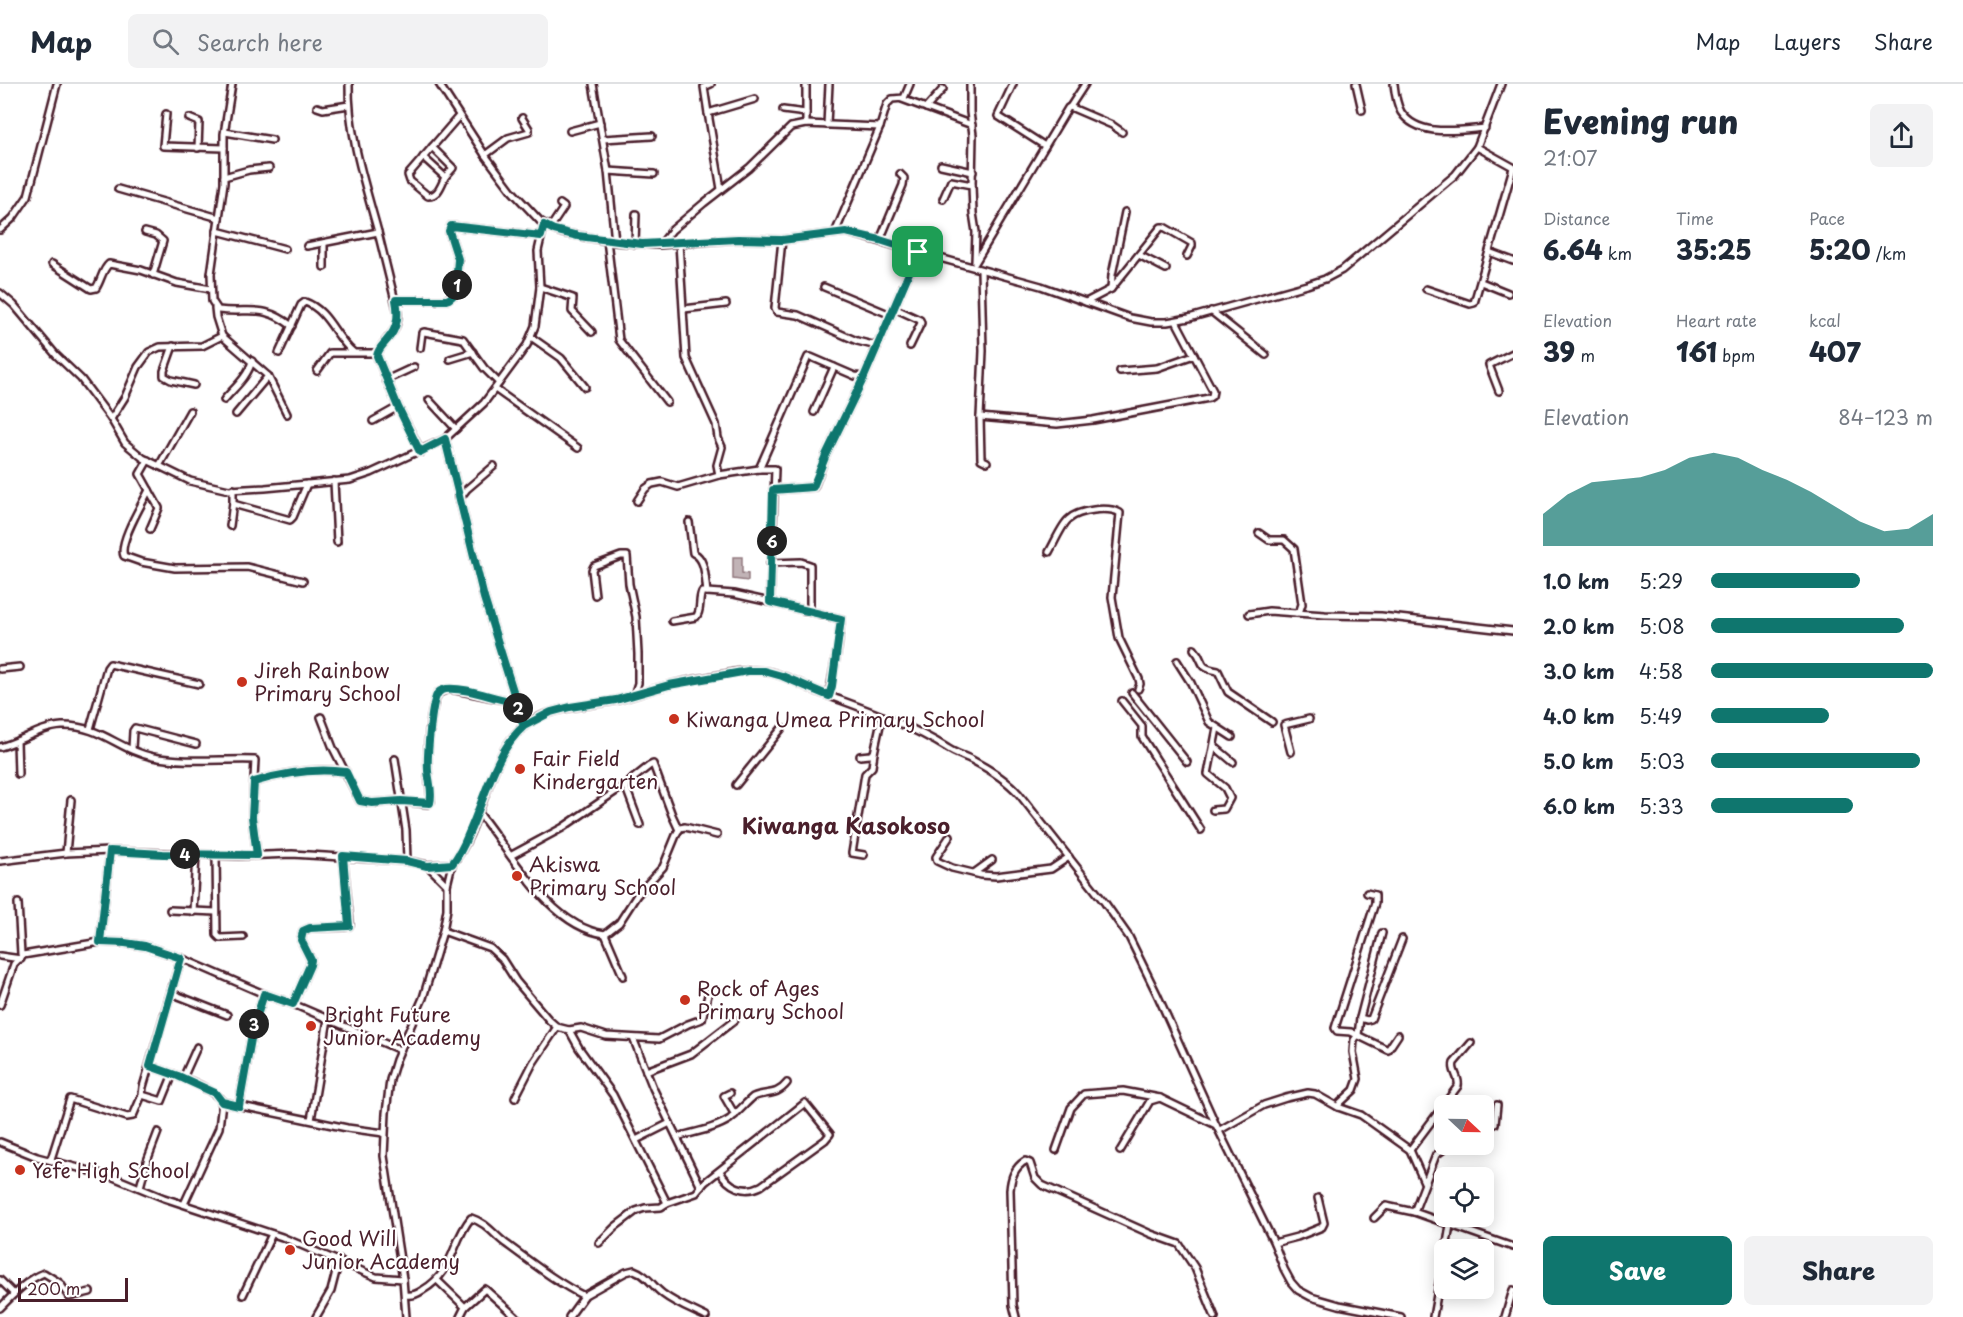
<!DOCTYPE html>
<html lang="en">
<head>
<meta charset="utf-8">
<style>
  :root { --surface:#fff; --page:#f2f2f3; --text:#1f2937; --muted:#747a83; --line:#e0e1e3; --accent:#0f766e }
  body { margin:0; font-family:"Playpen Sans",sans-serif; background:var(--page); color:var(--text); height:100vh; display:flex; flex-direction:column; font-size:22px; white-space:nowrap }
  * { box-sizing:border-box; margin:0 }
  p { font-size:20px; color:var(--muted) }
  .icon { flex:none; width:33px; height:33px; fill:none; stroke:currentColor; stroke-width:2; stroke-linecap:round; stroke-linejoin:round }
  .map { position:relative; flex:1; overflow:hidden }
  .panel { display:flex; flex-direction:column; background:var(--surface); width:450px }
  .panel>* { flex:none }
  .needle { width:39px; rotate:112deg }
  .tools { position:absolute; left:1434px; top:1011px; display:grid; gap:12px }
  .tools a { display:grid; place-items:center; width:60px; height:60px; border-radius:9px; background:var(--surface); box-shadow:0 3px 15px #0003; font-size:30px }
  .scale { position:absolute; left:18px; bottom:15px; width:110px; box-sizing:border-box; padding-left:6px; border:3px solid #4a1f2b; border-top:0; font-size:16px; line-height:21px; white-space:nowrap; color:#4a1f2b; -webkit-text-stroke:4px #fff; paint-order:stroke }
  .pin { position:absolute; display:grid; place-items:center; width:51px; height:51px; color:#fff; margin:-26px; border-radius:12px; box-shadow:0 3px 9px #0006 }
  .km { position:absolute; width:30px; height:30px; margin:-15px; border-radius:50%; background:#222; color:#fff; font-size:16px; line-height:30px; text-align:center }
  .round { display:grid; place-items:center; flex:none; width:63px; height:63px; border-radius:9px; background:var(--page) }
  .head { display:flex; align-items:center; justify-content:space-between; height:102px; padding:0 30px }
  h1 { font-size:33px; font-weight:800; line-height:45px }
  .metrics { display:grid; grid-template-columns:repeat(3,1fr); gap:9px; height:102px; padding:6px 30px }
  .metrics div { display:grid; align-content:center }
  .metrics b { font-size:26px; font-weight:800 }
  .metrics small { font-size:16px; font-weight:400 }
  .metrics p { font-size:16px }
  .chart { height:168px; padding:12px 30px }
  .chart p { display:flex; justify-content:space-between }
  .chart svg { width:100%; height:108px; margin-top:6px; fill:var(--accent); opacity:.7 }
  .action { display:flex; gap:12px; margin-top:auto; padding:12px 30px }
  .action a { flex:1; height:69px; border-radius:9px; background:var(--accent); color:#fff; font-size:24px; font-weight:800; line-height:69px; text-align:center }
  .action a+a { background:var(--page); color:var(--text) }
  ul { padding:0 30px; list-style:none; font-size:20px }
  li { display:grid; grid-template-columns:96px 72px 1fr; align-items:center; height:45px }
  li i { height:15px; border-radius:8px; background:var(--accent) }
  header { display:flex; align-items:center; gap:36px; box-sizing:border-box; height:84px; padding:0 30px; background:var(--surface); border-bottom:2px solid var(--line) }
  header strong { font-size:28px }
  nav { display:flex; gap:33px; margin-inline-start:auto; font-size:21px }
  .search { width:420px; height:54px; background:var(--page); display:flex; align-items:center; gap:15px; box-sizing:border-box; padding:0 21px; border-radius:9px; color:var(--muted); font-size:22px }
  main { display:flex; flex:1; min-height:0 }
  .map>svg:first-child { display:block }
  .water { fill:#c1b3b6; stroke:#91787e; stroke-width:1.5 }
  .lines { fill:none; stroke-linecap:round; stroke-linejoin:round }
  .minor-casing { stroke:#4a1f2b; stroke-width:10 }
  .minor { stroke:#fff; stroke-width:5 }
  .route-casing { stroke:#fff; stroke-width:12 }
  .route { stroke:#0f766e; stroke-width:8 }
  .poi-dot { fill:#c8321e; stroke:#fff; stroke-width:2 }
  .labels { text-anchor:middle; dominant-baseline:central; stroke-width:4.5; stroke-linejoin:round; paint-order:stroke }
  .poi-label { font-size:20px; fill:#4a1f2b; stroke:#fff; text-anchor:start }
  .quarter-label { font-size:22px; font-weight:bold; fill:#4a1f2b; stroke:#fff }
</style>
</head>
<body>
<header>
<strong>Map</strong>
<div class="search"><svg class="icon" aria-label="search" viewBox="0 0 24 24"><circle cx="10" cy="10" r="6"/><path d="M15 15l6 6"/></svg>Search here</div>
<nav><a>Map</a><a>Layers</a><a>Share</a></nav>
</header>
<main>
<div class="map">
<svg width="1513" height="1233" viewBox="0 0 1513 1233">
  <rect width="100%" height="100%" fill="#fff"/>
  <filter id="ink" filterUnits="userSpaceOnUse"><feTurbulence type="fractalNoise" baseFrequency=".0167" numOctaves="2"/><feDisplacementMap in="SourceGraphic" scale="12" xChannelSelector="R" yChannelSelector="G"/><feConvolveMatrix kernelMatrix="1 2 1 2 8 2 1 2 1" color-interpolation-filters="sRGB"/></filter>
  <g filter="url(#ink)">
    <!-- water -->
    <polygon class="water" points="733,473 742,473 742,489 748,490 748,497 733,495"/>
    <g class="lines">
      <defs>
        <g id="minor">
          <path d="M232 0 224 50V99L211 190 212 217 218 226C250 230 262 219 292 242"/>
          <path d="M349 0C348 50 365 100 378 148"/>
          <polyline points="439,0 485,71 512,107 540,137 554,146 563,149 615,158 658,161 738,155 782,156 846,148 1041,202 1130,234 1151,238 1167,238 1189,234 1307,201 1325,195 1342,186 1455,91 1477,63 1501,0"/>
          <polyline points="593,0 608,87 615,158"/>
          <polyline points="806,0 806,40"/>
          <polyline points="970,0 970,28 973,51 972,101 973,129 976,148 975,178"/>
          <polyline points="1013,0 998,32 1045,62"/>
          <polyline points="1356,0 1362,26"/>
          <path d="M1394 0C1395 9 1396 19 1401 28 1418 54 1459 46 1485 44"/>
          <polyline points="902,15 972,41"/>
          <polyline points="317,23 323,25 349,21"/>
          <polyline points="1070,23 1085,0"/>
          <polyline points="926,24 943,5"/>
          <polyline points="783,26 806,29"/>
          <polyline points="708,29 704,3 711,0"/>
          <polyline points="166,30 163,62 224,64"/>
          <polyline points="189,34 199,38 198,64"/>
          <polyline points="827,41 829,0"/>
          <polyline points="570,47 600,39"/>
          <polyline points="225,48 272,56"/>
          <polyline points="603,55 652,52"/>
          <polyline points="1477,63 1513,83"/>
          <polyline points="485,71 508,54 529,48 529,45 522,34"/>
          <polyline points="423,73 445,93 453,84 432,63"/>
          <polyline points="941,81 973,88"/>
          <polyline points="608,87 654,90"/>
          <polyline points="224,93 249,86 269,84"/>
          <path d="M445 93C441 102 438 112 428 112L410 97 408 91 459 32"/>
          <polyline points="118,105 219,134"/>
          <polyline points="721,105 708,29 755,15"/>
          <polyline points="943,115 951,97 972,101"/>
          <polyline points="550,144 564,123 560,120"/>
          <polyline points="0,146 13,134 28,112 57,0"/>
          <polyline points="217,147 285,165"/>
          <polyline points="145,148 156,151 163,157 153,191"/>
          <polyline points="835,149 880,43 887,20 892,15 904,14 910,0"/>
          <polyline points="607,156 619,256 667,318"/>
          <polyline points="782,156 775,224 777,228 798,231 857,257 877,262"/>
          <polyline points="880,156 903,101 904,94 900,90"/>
          <polyline points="324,159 324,183"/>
          <polyline points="679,159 686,274 716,340 718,354 722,363 717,381 719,391"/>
          <polyline points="635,160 636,130"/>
          <polyline points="661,160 672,146 704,119 749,84 791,43 806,40 880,43"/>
          <path d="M307 162 378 148 398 229C398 253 380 256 377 272L398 323 421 368"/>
          <polyline points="1489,168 1513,177"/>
          <polyline points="1139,171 1166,185"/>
          <polyline points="975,179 1068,24 1070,23 1112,41 1122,48"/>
          <path d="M52 180 91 205 96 204C101 197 102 186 109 180L141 186 177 199 211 205"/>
          <polyline points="981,186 983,267 980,333 981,375 987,378"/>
          <polyline points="1481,198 1508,209"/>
          <polyline points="540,203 573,214 572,227 592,248"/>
          <polyline points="824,203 891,231"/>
          <polyline points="1111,205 1112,191 1125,128"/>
          <polyline points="1426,205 1470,220 1474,219 1513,84"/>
          <polyline points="0,209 14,221 56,271 81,295 111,335 125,359 143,374 190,397 229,406 265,404 350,396 371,389 445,355 484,319 499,299 527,261 535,242 540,203 538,167 544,141"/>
          <polyline points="396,216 446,216 455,210 458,175 449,147 451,142 541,152"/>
          <polyline points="1086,218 1111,205 1161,143 1164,143 1192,159 1192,162 1187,172"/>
          <polyline points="215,224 216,233 222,252"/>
          <polyline points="894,224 920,236 921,239 910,262"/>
          <polyline points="684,225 726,220"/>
          <polyline points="1211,227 1266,271"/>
          <polyline points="531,253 561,274 585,303"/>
          <polyline points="173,262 164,287 164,292 171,296 194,301"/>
          <polyline points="420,264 422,249 424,248 463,255 484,284 499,299"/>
          <path d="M279 269 301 221 305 218C328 226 335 253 353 268"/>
          <polyline points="450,275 473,268"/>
          <polyline points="317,287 330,269 377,269"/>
          <polyline points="1120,287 1157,284 1194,271"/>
          <polyline points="386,296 414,283"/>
          <polyline points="495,305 578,364"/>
          <polyline points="1499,307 1489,281 1513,269"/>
          <path d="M224 316C234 304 248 293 252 277"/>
          <polyline points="429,316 456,345"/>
          <polyline points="814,328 834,283"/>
          <polyline points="236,330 268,292"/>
          <polyline points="980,333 1057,340 1093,336 1209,314 1212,312 1213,307 1176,237"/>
          <polyline points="111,335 125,313 138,283 149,268 160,263 202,262 222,252 268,292 287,330"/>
          <polyline points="373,337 398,323"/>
          <polyline points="445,355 484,514 524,642"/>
          <polyline points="148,376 140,390 159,424 150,445"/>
          <polyline points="159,382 190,327"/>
          <polyline points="334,397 337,458"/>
          <path d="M149 406C142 420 118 459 124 472L141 478 175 484 247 483 303 497"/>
          <polyline points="773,406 814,403 826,371 864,293 918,168"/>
          <polyline points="460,414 467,405 494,382"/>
          <polyline points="637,417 645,405 652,400 662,398 678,403 719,391 759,385"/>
          <polyline points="233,420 290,436 293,433 307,400"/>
          <path d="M689 438 693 469C706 474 705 495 707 508L734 510 770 518"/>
          <polyline points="230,442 233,418 233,405"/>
          <path d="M1049 468C1054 460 1062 440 1069 435 1079 426 1108 422 1120 429L1112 513 1119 554 1139 595 1140 600 1138 605"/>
          <polyline points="770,479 801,478 810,481 810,528"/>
          <polyline points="595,511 592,486 594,482 621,472 627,472 629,500 636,533 638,570 638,599 634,611"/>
          <polyline points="1296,529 1325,531 1381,532 1513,547"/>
          <polyline points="1249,530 1269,527 1296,529 1300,526 1302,520 1294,465 1284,456 1269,456 1259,449"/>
          <path d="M672 537 696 533C702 526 698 517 702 508H707"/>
          <path d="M1194 565C1206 578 1196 583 1218 587L1228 608 1272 638"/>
          <polyline points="1177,577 1191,599 1209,638 1232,653"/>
          <polyline points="0,585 20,583"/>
          <polyline points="1132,609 1187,678"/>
          <polyline points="829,612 838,562 841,535 770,518 775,385 759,385 808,273 811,273 855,292 864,293"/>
          <polyline points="1122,617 1142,642 1142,653 1201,746"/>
          <path d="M321 633 333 664 360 717 372 719 401 717 428 720 431 717C431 705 428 695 428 684 427 664 430 626 438 609L448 605 456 606 515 618"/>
          <polyline points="90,645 107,584 110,580 199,600"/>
          <polyline points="17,657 18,690"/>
          <polyline points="1214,662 1233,678"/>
          <path d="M0 663C20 658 41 643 62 642 101 641 118 666 153 673 185 679 222 675 255 676L252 733 257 771"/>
          <polyline points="132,665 133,647 135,644 196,660"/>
          <polyline points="1291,668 1284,641 1309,635"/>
          <polyline points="860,672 870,671 874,669 882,632"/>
          <polyline points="395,675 406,746 407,777"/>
          <path d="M254 698C283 689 316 683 346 688"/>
          <polyline points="625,701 649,682 653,680 672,731 679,746"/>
          <polyline points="736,701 782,644"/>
          <polyline points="1213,726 1224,725 1230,714 1225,704 1208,690 1217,644"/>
          <path d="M478 728C511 768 549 843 605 850L619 839 637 811 663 783 677 749 680 744 685 743 717 751"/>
          <polyline points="950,752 936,773 937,777 952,784 981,791 996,792 1051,785 1069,773"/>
          <polyline points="66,769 71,716"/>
          <polyline points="216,771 217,851 220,854 243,853"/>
          <polyline points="512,771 562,744 625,701 640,741"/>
          <polyline points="864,771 852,769 865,690 872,683 874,669"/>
          <path d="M0 777 66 769 110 767 239 772 292 770 407 777 427 781 452 780C482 745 488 672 522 644 550 621 584 623 617 616 635 612 652 605 669 601 684 597 699 595 714 592 730 589 747 585 763 587 786 590 806 604 827 611 867 626 911 641 947 664 954 669 964 672 972 676 989 685 1006 695 1019 710L1105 819 1129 853 1157 910 1216 1041 1274 1159 1284 1185 1291 1198 1298 1206 1311 1213 1339 1221 1401 1233"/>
          <polyline points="427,781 447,801"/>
          <polyline points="974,789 992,776"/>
          <polyline points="1367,809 1375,811 1375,819 1335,944 1337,947 1351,948 1388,966 1398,951"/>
          <polyline points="18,819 21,870 23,871"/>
          <polyline points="170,826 216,828"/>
          <polyline points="193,828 196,770"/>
          <polyline points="443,847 490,864 502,875 516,897 549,936 557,943 569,946 579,964 613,1011 667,1119"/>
          <polyline points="605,850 623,892"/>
          <polyline points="100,858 125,859 145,862 181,874 264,910 293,920 400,966"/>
          <polyline points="0,872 21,875"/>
          <polyline points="171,909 227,931"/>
          <polyline points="293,920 310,881 311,876 301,856 303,847 310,844 344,843 349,842 350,840 343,772"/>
          <polyline points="0,921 14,880 23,871 100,858 110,767"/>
          <polyline points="1360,934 1367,936 1371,935 1402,855"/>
          <polyline points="569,946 581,944 606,952 659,955 688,940 702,935 709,907"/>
          <polyline points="633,954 653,1004 701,1103"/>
          <path d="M150 982C167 988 214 1003 222 1018"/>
          <polyline points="646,987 691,970 735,936"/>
          <polyline points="183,994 197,963"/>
          <polyline points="730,1009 724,1012 735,1031"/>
          <polyline points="142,1011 162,1017 173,990"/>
          <polyline points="515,1014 533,979 557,943"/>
          <polyline points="239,1022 253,944 264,910"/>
          <polyline points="1338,1023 1340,1019 1354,1006 1358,995 1353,968 1354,956 1358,951 1360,934 1382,849"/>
          <polyline points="311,1036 328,935"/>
          <polyline points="1484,1045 1495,1040 1497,1021"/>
          <polyline points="1220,1046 1264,1021 1286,1014 1308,1009 1315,1010 1338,1023 1361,1031 1410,1066 1424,1098"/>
          <path d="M677 1053C694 1048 715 1045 730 1035 736 1030 750 1015 753 1013 766 1007 776 1013 787 999"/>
          <polyline points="636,1056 670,1039"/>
          <polyline points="0,1058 37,1073 113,1093 164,1114 282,1153 376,1193 403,1195"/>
          <polyline points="1056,1066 1071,1024 1084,1010 1123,1007 1160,1014"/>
          <path d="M1410 1066 1458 1002C1460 993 1451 987 1454 979L1471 959"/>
          <polyline points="1120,1067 1150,1017 1160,1014 1164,1016 1216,1041"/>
          <polyline points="51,1075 70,1015 127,1033 133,1032 142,1011 143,1003 181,874"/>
          <polyline points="140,1103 147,1077 158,1048"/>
          <polyline points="184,1120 219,1044 222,1018 347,1044 384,1049"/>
          <polyline points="1414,1128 1436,1071 1451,1060"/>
          <polyline points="1374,1134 1386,1122 1414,1128 1513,1163"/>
          <path d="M599 1159 615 1143 636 1127 645 1124 661 1123 667 1119 696 1109 705 1098 805 1019 830 1050 825 1056 761 1102C745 1110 728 1103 720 1087"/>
          <polyline points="1274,1159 1297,1153 1322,1143 1324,1139 1318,1114"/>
          <polyline points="1446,1166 1450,1141"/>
          <polyline points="0,1196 14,1210"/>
          <polyline points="437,1196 465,1223"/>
          <polyline points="243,1211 272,1150"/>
          <path d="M405 1211C413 1212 417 1210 423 1206 455 1187 451 1158 471 1134 487 1139 493 1150 505 1159 531 1178 556 1198 584 1212"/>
          <path d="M0 1224C13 1211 26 1196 44 1189L60 1199 69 1213 90 1208"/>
          <polyline points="316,1233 331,1207 339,1176"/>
          <polyline points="406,1233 403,1195 384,1072 386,1029 390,996 396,976 423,914 443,847 447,825 447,801 452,780"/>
          <polyline points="460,1233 465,1223 485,1205 516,1233"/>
          <path d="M569 1233 585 1211 626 1188 634 1186C648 1191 652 1202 663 1210 676 1220 692 1226 706 1233"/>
          <path d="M1016 1233 1013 1221 1010 1106C1011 1094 1014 1084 1025 1077L1030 1079 1035 1094 1042 1101 1151 1150 1179 1160 1195 1184 1215 1233"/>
          <polyline points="1433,1233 1444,1172"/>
          <polyline points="1505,1233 1513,1206"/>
        </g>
      </defs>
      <!-- minor casing -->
      <use href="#minor" class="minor-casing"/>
      <!-- minor -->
      <use href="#minor" class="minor"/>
    </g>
  </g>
  <g class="lines" filter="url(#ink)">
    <defs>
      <path id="route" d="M918 168 880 156 846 148 782 156 738 155 642 160 578 152 554 146 544 141 541 152 451 142 449 147 458 175 455 210 449 215 446 216H396C399 231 398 244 387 256 382 262 378 265 377 272L398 323 420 368 445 355 484 514 524 642C495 667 484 717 468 751 464 761 459 771 452 780L427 782 407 777 343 772 349 842 310 844 303 847 301 856 311 876 310 881 293 920 264 910 253 944 239 1022 222 1018 215 1009 178 992 150 982 181 874 145 862 125 859 100 858 110 767 163 770 257 771 252 733 254 698C283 689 316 684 346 688L360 717 372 719 401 717 430 719C433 708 429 698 428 687 427 675 431 617 438 609 440 606 443 606 446 605 467 603 494 615 515 618L524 642 551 628 570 623 616 616 669 601 748 587H764L782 592 829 612 832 602 841 535 770 518 773 406 813 403 826 371 864 293 918 168"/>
    </defs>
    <!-- route casing -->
    <use href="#route" class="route-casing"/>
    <!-- route -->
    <use href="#route" class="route"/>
  </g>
  <!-- markers -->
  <g class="poi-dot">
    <circle cx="242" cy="598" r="6"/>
    <circle cx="674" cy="635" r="6"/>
    <circle cx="520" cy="685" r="6"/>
    <circle cx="517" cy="792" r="6"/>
    <circle cx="685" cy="916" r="6"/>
    <circle cx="311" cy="942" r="6"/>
    <circle cx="20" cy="1086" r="6"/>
    <circle cx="290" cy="1166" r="6"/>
  </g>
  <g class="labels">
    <!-- poi labels -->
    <g class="poi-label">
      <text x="254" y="586">Jireh Rainbow<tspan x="254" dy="23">Primary School</tspan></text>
      <text x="686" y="635">Kiwanga Umea Primary School</text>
      <text x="532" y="674">Fair Field<tspan x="532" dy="23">Kindergarten</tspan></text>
      <text x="529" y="780">Akiswa<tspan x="529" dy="23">Primary School</tspan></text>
      <text x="697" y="904">Rock of Ages<tspan x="697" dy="23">Primary School</tspan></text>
      <text x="323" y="930">Bright Future<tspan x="323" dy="23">Junior Academy</tspan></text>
      <text x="32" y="1086">Yefe High School</text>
      <text x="302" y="1154">Good Will<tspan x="302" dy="23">Junior Academy</tspan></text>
    </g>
    <!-- quarter labels -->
    <g class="quarter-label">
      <text x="846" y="740">Kiwanga Kasokoso</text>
    </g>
  </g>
</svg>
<div class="tools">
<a><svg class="needle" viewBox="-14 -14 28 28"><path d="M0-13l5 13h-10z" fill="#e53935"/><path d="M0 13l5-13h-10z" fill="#747a83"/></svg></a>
<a><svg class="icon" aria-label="locate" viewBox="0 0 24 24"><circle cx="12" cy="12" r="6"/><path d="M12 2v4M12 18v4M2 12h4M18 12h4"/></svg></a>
<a><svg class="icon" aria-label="layers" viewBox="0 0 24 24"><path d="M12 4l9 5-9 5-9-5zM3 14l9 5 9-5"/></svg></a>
</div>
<div class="scale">200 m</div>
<div class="pin" style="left:918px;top:168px;background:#1e9e55"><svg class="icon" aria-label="arrive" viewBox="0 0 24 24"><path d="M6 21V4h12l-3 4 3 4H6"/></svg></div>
<b class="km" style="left:457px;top:201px">1</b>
<b class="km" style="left:518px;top:624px">2</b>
<b class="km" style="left:254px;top:940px">3</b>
<b class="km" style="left:185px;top:770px">4</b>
<b class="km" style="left:772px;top:457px">6</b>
</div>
<section class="panel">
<div class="head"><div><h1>Evening run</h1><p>21:07</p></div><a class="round"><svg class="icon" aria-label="share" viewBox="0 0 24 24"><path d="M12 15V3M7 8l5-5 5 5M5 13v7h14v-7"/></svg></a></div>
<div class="metrics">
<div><p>Distance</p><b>6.64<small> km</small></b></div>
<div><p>Time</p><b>35:25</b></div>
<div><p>Pace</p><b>5:20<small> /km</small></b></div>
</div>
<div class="metrics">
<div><p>Elevation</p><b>39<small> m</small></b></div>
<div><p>Heart rate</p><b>161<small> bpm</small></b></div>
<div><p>kcal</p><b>407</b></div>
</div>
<div class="chart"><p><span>Elevation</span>84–123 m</p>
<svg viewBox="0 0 160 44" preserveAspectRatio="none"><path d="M0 44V31L10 23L20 18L30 17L40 16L50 13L60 8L70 6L80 8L90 13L100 17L110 22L120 28L130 34L140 38L150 37L160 31V44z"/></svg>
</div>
<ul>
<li><b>1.0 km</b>5:29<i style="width:67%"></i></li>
<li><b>2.0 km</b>5:08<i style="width:87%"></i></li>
<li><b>3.0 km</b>4:58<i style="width:100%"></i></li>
<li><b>4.0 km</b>5:49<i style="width:53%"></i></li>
<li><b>5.0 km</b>5:03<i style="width:94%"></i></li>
<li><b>6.0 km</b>5:33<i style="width:64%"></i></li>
</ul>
<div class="action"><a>Save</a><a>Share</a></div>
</section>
</main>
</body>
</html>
